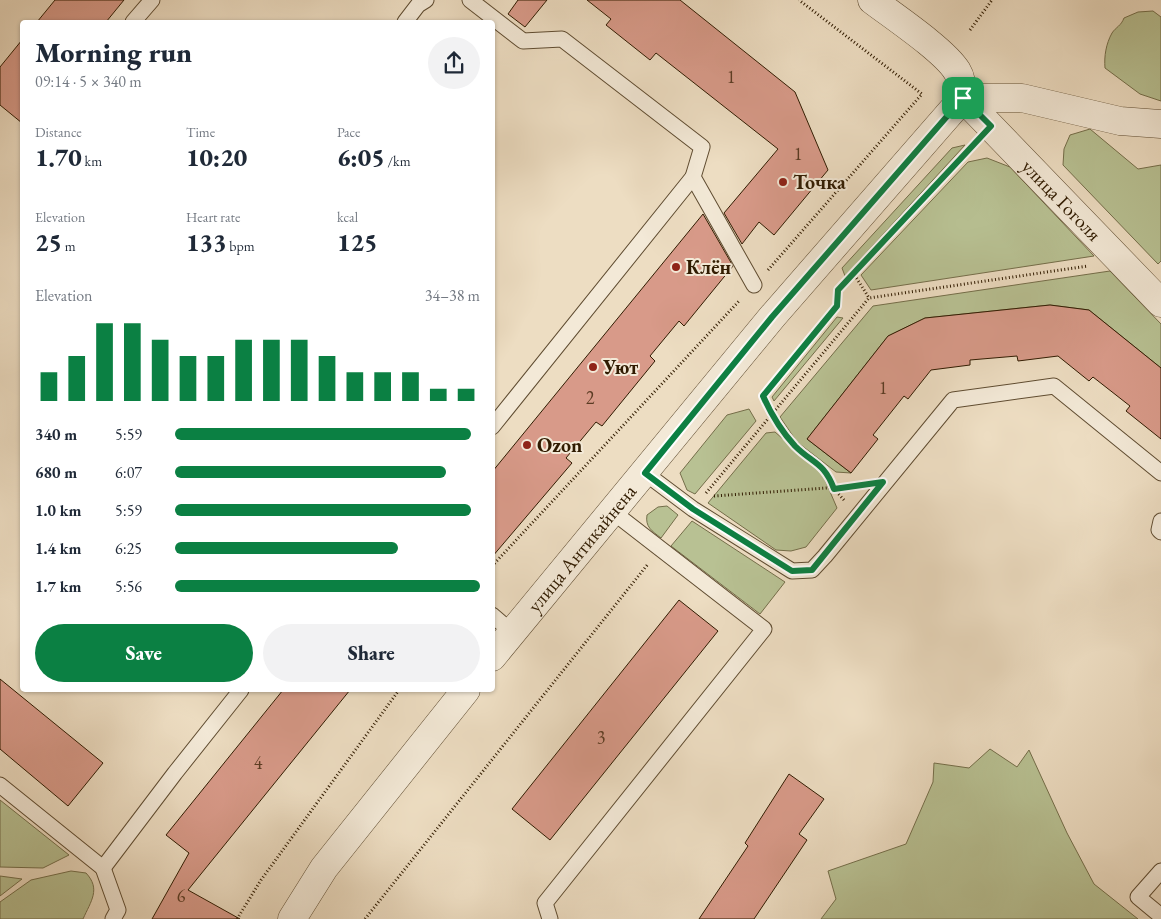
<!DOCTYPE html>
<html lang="en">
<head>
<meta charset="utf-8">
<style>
  :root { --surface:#fff; --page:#f2f2f3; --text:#1f2937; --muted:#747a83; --accent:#0b8043 }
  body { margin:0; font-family:"EB Garamond",serif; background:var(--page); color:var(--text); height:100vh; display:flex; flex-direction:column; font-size:19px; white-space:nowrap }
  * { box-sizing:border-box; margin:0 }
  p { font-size:16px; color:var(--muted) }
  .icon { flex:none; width:28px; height:28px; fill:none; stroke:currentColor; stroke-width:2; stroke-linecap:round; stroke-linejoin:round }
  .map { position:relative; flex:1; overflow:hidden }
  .side { position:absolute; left:20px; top:20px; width:475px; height:672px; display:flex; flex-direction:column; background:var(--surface); border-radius:5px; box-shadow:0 1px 4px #0004 }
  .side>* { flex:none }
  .pin { position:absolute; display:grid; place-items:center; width:42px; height:42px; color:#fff; margin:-21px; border-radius:10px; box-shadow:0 2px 8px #0006 }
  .round { display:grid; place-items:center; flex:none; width:52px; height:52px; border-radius:26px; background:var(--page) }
  .head { display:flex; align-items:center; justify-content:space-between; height:85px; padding:0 15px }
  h1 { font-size:28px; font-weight:800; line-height:38px }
  .figures { display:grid; grid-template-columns:repeat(3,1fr); gap:8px; height:85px; padding:5px 15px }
  .figures div { display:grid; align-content:center }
  .figures b { font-size:25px; font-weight:800 }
  .figures small { font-size:14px; font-weight:400 }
  .figures p { font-size:14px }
  .chart { height:140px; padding:10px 15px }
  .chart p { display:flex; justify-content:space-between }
  .chart svg { width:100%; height:90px; margin-top:5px; stroke:var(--accent); stroke-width:6 }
  .primary-button { display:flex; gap:10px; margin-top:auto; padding:10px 15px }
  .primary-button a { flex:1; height:58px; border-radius:30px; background:var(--accent); color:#fff; font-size:20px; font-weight:800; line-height:58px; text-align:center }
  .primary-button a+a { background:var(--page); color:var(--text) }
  ul { padding:0 15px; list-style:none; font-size:16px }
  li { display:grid; grid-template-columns:80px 60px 1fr; align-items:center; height:38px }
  li i { height:12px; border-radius:6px; background:var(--accent) }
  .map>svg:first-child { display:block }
  .green { fill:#b8c193; stroke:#746e4a }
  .building { fill:#d89a89; stroke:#301b01 }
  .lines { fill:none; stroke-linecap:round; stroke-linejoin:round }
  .service-casing { stroke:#5f4c31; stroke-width:17 }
  .minor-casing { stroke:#5f4c31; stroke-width:29 }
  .tertiary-casing { stroke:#5f4c31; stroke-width:29 }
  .path { stroke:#301b01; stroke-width:3; stroke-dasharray:1 2.5; stroke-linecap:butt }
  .service { stroke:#f3e9d7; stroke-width:15 }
  .minor { stroke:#f3e9d7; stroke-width:28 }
  .tertiary { stroke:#f3e9d7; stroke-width:28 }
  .route-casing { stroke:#fff; stroke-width:10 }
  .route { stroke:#0b8043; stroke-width:6 }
  .poi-dot { fill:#8f2418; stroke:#f3e9d7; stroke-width:2 }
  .labels { text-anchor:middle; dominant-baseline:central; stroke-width:4; stroke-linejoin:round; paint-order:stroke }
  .number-label { font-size:18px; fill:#5a3b23 }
  .poi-label { font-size:20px; font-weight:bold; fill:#301b01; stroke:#f3e9d7; text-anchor:start }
  .street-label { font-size:20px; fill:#301b01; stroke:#f3e9d7 }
</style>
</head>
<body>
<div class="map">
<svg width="1161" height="919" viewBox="0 0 1161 919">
  <rect width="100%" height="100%" fill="#edddc2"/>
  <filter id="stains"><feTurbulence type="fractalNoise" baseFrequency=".004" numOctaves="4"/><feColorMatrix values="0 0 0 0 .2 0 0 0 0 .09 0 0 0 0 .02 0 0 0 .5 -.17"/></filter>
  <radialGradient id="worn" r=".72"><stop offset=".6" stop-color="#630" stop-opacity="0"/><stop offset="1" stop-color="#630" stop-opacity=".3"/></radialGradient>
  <!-- green -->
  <g class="green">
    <path d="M1153 11 1161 17V101L1140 94 1105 68C1104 56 1106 44 1112 33 1116 27 1121 26 1124 18L1138 12Z"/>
    <polygon points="1090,129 1138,169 1161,165 1161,261 1158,264 1063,165 1064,149 1070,135"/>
    <polygon points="965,145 845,276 842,268 952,148"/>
    <polygon points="987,158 1010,167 1094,256 871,290 861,275 968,162"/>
    <polygon points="1110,271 1161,324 1161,368 1089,310 1050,305 925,318 888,336 807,439 851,473 836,472 797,442 780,417 873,306"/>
    <polygon points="837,317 843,318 774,401 772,397"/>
    <polygon points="749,409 756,421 695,494 687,490 680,473 727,415"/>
    <polygon points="775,432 822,473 837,508 806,547 791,551 776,550 708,503 766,433"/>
    <path d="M667 506 678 515 661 538C652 531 645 527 647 515L658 507Z"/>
    <polygon points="692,521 785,582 760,614 671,546"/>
    <polygon points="990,749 1017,767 1029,750 1067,833 1094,884 1138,919 821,919 836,899 828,871 906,844 933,782 934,763 969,768"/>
    <polygon points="0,800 69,855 43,868 0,867"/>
    <path d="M71 871 86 873C101 889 91 901 83 919H0V902L31 880Z"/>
    <polygon points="0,876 22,879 0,896"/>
  </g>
  <!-- building -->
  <g class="building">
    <polygon points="55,0 124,0 106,22 37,22"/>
    <polygon points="518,0 547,0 525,27 508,14"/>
    <polygon points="587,0 680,0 795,92 828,170 774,235 759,222 742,244 724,213 778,149 656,53 650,60 606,25 611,19"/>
    <polygon points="22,40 22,123 0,105 0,67"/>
    <polygon points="703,214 733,266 684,326 679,321 650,356 655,361 602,426 596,422 566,458 572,463 492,557 492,472"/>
    <polygon points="1050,305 1089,310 1161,368 1161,439 1126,411 1130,406 1093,377 1089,381 1058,356 1018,361 1017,356 970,360 970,365 931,370 908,399 904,396 873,435 878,439 851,473 807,439 888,336 925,318"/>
    <polygon points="679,600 718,631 550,840 512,809"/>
    <polygon points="0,679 103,763 68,806 0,749"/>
    <polygon points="283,690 350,690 188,890 240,919 152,919 189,853 166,835"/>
    <polygon points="789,774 824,799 799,834 807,840 754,919 699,919 748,846 745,843"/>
  </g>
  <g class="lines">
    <defs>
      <g id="service">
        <polyline points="470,0 523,41 562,39 702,147 693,177 754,285"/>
        <polyline points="133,22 152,0"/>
        <polyline points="405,22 418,5 426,0"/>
        <polyline points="492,427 693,177"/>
        <polyline points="645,473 693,509 792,571 812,570 825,556 953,400 1054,386 1161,473"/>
        <polyline points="1161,521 1159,530 1161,532"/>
        <polyline points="492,615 513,633"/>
        <polyline points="0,785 103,868 175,773 241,690"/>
        <polyline points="103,868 118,910 113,919"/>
        <polyline points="1161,871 1138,897 1161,916"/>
        <polyline points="550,919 545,903 764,629 613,512"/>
      </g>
      <g id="minor">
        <path id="s1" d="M963 98 1161 303"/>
        <polyline points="963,98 1022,98 1120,121 1161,124"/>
      </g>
      <g id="tertiary">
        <path id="s2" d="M492 657 772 317 963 98C962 89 962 79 957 71 944 50 893 16 872 0"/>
        <polyline points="292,919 324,868 466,690"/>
      </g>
    </defs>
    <!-- service casing -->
    <use href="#service" class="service-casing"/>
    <!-- minor casing -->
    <use href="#minor" class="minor-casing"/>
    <!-- tertiary casing -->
    <use href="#tertiary" class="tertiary-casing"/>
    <!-- path -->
    <g class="path">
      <polyline points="970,30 992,0"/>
      <polyline points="768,270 922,94 799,0"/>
      <polyline points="854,274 973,146"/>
      <polyline points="706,493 869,298 1088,266"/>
      <polyline points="714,496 855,486"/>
      <polyline points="844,500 834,489 828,473 795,446 771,415 763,396 837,306 839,289 854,274 869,298"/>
      <polyline points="492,566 740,300"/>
      <polyline points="237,919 261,880 399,690"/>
      <polyline points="365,919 648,564"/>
    </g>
    <!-- service -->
    <use href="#service" class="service"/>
    <!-- minor -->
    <use href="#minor" class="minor"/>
    <!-- tertiary -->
    <use href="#tertiary" class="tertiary"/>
  </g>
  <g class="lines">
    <defs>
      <path id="route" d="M963 98 991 126 838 290 837 306 763 396C771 414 781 431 795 446 813 464 824 462 834 489L883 482 812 570 792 571 693 509 645 473 772 317Z"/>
    </defs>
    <!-- route casing -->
    <use href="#route" class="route-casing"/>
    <!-- route -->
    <use href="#route" class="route"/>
  </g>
  <!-- markers -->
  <g class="poi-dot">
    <circle cx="783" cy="182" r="5"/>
    <circle cx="676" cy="267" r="5"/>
    <circle cx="593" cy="367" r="5"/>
    <circle cx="527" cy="445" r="5"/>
  </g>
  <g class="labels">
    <!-- number labels -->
    <g class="number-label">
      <text x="731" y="76">1</text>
      <text x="798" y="153">1</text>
      <text x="883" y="387">1</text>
      <text x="590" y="397">2</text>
      <text x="601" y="737">3</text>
      <text x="258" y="762">4</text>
      <text x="181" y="895">6</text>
    </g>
    <!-- poi labels -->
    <g class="poi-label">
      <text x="793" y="182">Точка</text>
      <text x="686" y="267">Клён</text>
      <text x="603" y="367">Уют</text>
      <text x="537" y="445">Ozon</text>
    </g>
    <!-- street labels -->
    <g class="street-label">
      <text stroke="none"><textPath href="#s1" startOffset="142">улица Гоголя</textPath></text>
      <text stroke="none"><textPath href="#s2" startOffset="141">улица Антикайнена</textPath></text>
    </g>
  </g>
  <rect width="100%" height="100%" filter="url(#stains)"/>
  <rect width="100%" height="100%" fill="url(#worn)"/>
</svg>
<div class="pin" style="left:963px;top:98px;background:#1e9e55"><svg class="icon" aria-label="arrive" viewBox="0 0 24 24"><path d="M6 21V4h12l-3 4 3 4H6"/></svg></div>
<section class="side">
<div class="head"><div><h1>Morning run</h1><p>09:14 · 5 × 340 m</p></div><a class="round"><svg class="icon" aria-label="share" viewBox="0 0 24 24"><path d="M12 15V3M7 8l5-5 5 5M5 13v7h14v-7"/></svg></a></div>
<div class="figures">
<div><p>Distance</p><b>1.70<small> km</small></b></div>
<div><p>Time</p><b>10:20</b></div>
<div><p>Pace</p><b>6:05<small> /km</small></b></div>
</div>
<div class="figures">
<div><p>Elevation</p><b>25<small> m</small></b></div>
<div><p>Heart rate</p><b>133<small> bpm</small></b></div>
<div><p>kcal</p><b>125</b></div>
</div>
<div class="chart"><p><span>Elevation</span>34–38 m</p>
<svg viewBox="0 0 160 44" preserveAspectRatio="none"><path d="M5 44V30M15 44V22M25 44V6M35 44V6M45 44V14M55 44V22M65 44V22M75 44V14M85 44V14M95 44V14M105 44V22M115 44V30M125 44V30M135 44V30M145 44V38M155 44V38"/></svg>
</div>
<ul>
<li><b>340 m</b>5:59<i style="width:97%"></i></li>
<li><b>680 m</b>6:07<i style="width:89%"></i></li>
<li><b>1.0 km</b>5:59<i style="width:97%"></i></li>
<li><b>1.4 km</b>6:25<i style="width:73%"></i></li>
<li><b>1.7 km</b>5:56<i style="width:100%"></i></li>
</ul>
<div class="primary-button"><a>Save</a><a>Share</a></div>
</section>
</div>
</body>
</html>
